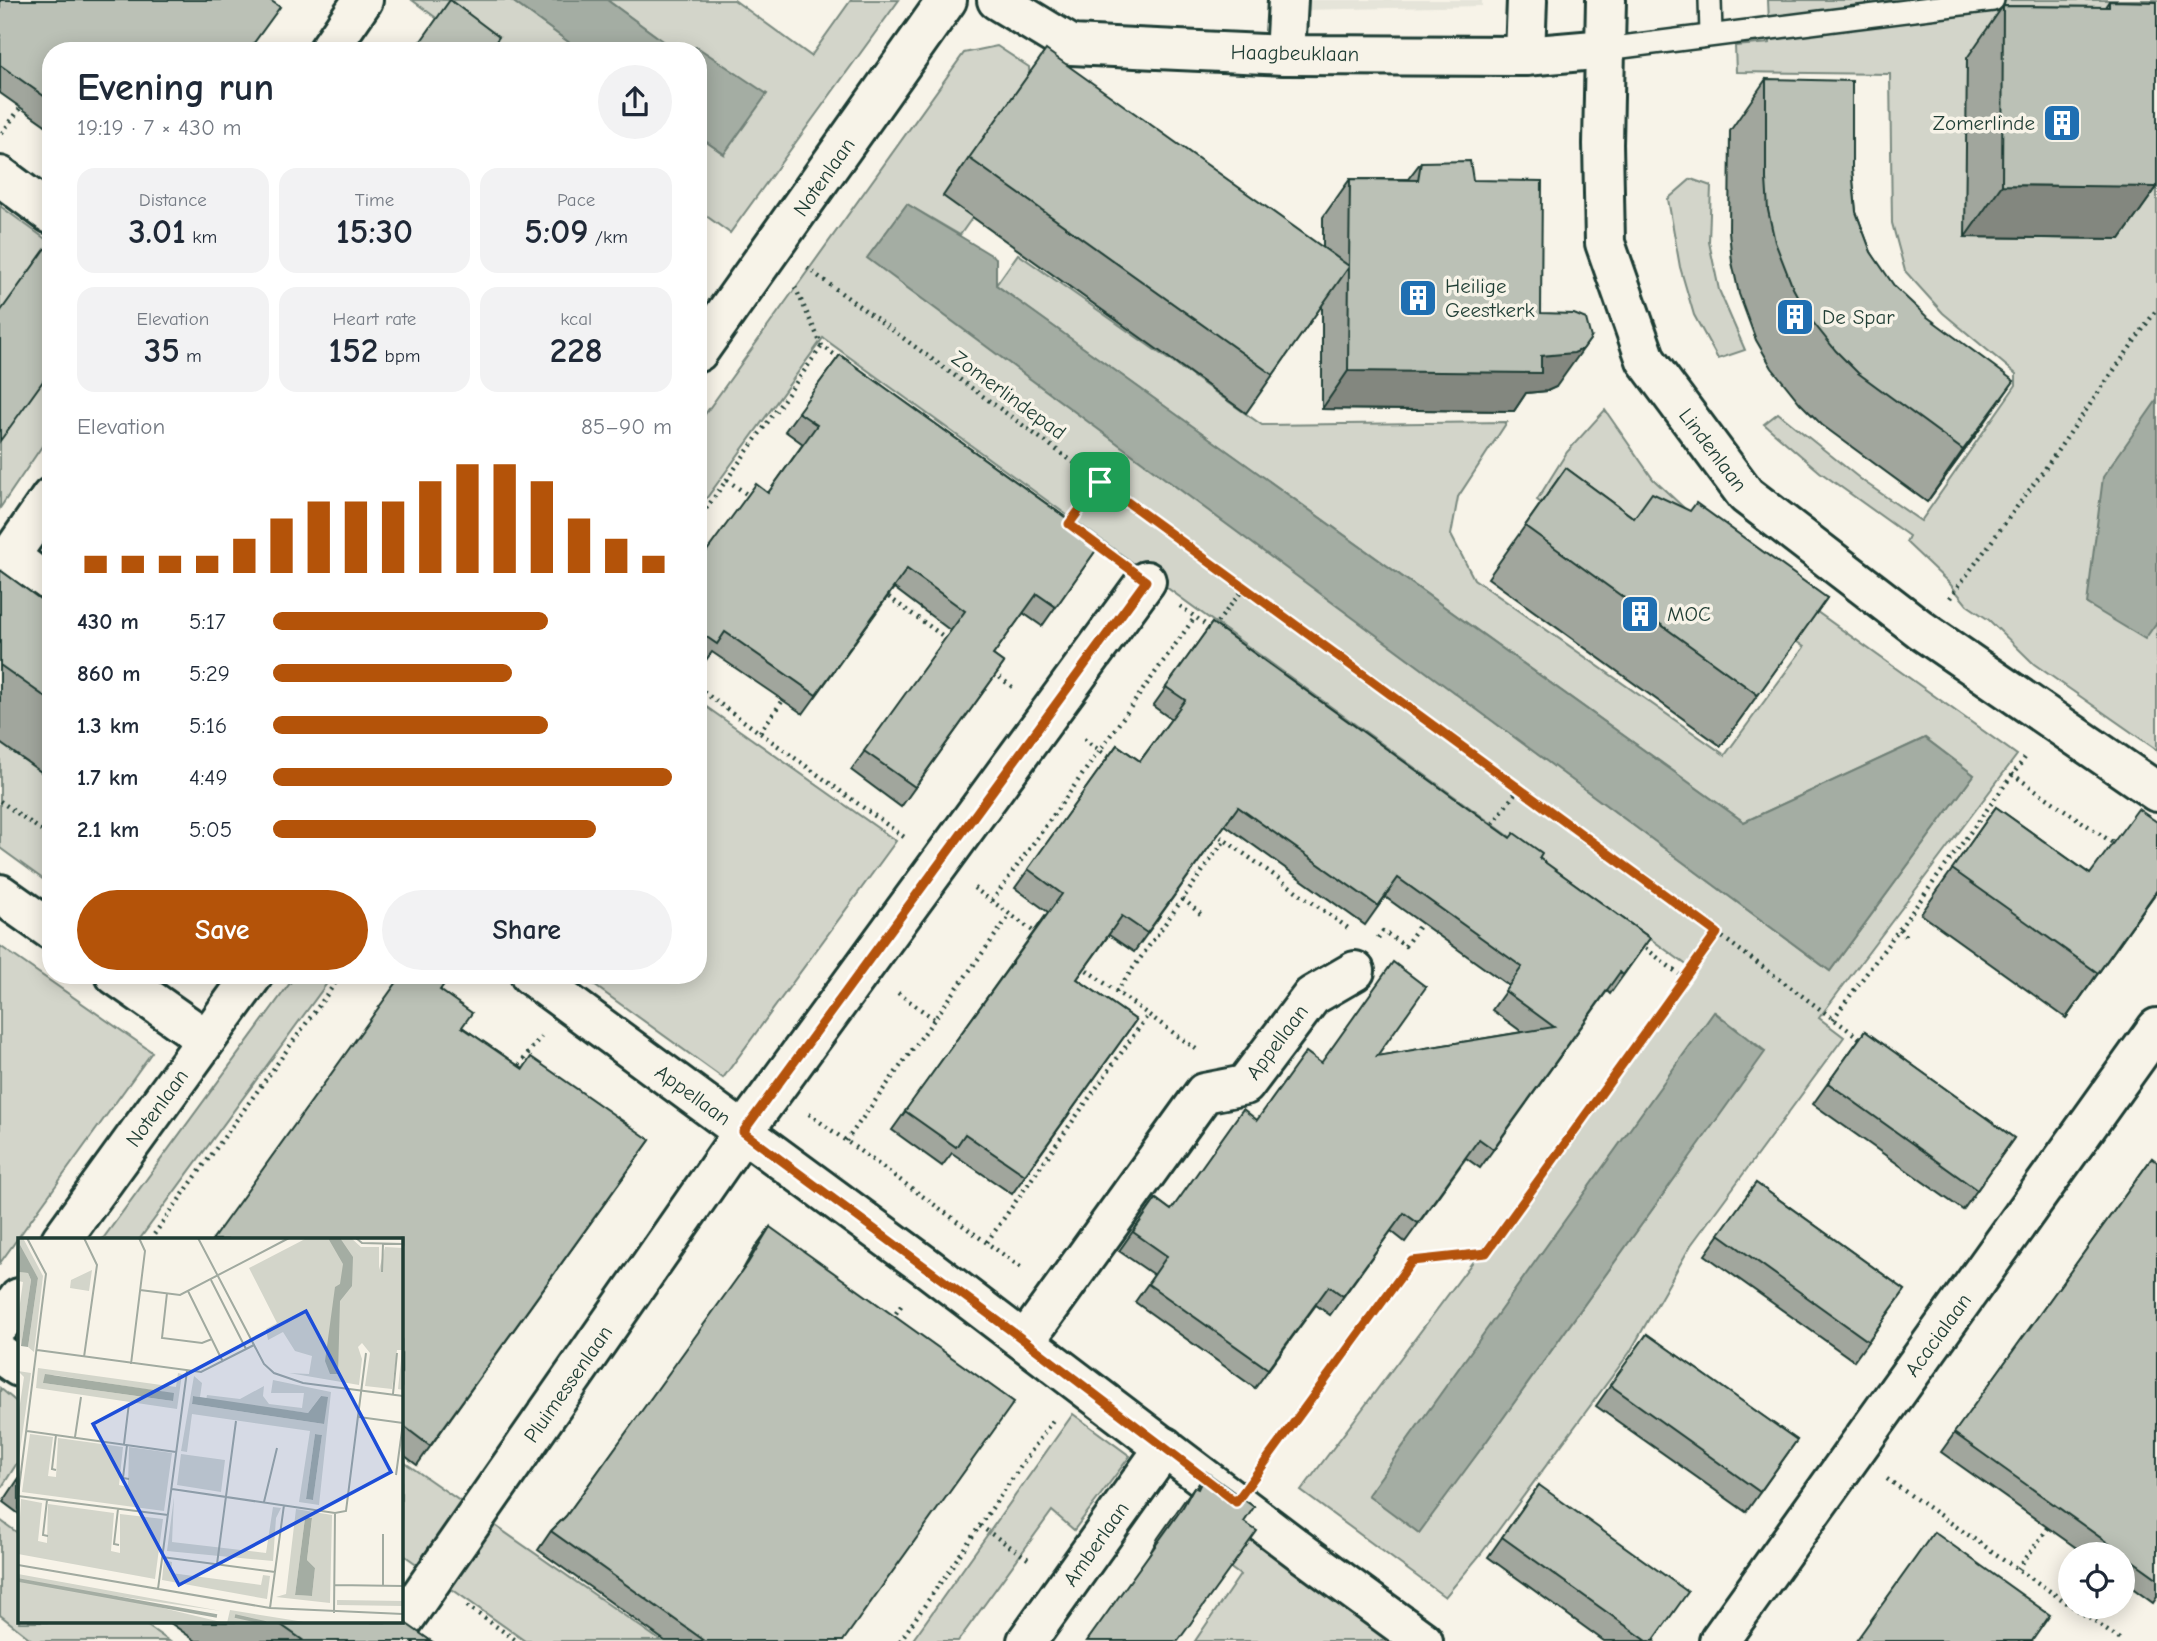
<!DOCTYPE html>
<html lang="en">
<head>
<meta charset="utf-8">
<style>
  :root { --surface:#fff; --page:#f2f2f3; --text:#1f2937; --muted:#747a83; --accent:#b45309 }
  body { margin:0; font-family:"Comic Neue",sans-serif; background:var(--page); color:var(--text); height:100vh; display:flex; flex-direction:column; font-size:26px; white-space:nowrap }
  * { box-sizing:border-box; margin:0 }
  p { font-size:23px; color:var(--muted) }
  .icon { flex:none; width:38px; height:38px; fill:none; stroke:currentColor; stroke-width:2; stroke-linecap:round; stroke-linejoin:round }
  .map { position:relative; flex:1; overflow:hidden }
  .sheet { position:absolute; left:42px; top:42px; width:665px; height:942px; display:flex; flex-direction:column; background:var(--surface); border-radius:28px; box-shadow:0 4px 18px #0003 }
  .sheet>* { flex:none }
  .controls { position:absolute; left:2058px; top:1542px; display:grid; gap:14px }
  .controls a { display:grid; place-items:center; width:77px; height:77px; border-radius:50%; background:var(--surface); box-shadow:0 4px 18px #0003; font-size:35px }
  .pin { position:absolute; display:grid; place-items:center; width:60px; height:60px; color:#fff; margin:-30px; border-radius:14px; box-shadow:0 4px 10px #0006 }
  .round { display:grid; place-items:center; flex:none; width:74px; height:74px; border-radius:37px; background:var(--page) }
  .head { display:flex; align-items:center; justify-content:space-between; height:119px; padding:0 35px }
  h1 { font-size:38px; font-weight:700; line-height:52px }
  .stats { display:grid; grid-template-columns:repeat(3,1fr); gap:10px; height:119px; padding:7px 35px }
  .stats div { display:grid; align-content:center; border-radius:18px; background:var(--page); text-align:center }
  .stats b { font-size:35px; font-weight:700 }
  .stats small { font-size:19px; font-weight:400 }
  .stats p { font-size:19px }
  .chart { height:196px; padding:14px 35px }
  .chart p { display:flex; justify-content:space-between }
  .chart svg { width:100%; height:126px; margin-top:7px; stroke:var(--accent); stroke-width:6 }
  .cta { display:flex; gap:14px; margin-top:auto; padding:14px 35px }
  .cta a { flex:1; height:80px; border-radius:42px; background:var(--accent); color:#fff; font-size:28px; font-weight:700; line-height:80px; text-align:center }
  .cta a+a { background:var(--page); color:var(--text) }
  ul { padding:0 35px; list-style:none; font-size:23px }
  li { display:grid; grid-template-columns:112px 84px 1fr; align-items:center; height:52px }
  li i { height:18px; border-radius:9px; background:var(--accent) }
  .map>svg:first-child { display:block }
  .built { fill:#e5e4d9 }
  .green { fill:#d3d5ca; stroke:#79897f; stroke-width:2; fill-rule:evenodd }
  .water { fill:#a4ada3; stroke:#6f8077; stroke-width:2 }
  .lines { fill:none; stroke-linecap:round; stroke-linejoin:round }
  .lane-casing { stroke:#1f3d34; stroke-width:26 }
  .street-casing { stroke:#1f3d34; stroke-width:44 }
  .path { stroke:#1f3d34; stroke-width:4.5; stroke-dasharray:2 5; stroke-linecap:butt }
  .lane { stroke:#f7f3e8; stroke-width:21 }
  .street { stroke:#f7f3e8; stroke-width:38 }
  .wall { fill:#a1a69d; stroke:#1f3d34; stroke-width:2 }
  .shaded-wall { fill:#83877f; stroke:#1f3d34; stroke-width:2 }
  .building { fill:#bbc1b6; stroke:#1f3d34; stroke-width:2 }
  .route-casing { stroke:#fff; stroke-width:14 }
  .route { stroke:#b45309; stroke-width:9 }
  .labels { text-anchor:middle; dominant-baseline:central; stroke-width:7; stroke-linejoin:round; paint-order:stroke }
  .street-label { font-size:21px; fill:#1f3d34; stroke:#f7f3e8 }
  .poi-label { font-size:21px; fill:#1f3d34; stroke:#f7f3e8; text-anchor:start }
  .inset-river { fill:none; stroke:#a4ada3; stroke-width:3.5 }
  .inset-road { fill:none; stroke:#a1aaa0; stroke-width:2 }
  .view { fill:#1d4ed8; fill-opacity:0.15; stroke:#1d4ed8; stroke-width:3.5 }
  .inset-edge { fill:none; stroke:#1f3d34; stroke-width:3.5 }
</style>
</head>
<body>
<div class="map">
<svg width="2157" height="1641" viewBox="0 0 2157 1641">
  <rect width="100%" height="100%" fill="#f7f3e8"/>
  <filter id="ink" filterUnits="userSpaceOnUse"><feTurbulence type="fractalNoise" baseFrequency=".0143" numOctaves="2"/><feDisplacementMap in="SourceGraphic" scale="14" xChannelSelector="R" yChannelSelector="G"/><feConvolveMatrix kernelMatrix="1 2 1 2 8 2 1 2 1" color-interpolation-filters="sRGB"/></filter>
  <g filter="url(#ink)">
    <!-- built -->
    <polygon class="built" points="1302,0 1482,0 1482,6 1302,10"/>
    <!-- green -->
    <g class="green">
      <polygon points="412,0 511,0 581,51 481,51"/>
      <polygon points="607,0 734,0 811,56 851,0 899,0 730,233 698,210 698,136 724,154 697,47 674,49"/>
      <polygon points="1768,0 2157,0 2157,750 2034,664 1989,620 1967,605 1950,584 1906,542 1909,536 1820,472 1764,424 1778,413 1863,481 1921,521 2016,385 2016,374 1943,313 1905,271 1892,223 1890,74 1736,72 1735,46 1770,43"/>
      <path d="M997 46 1029 67 1033 132 960 235 907 204 868 257 1830 971 1974 775 1925 738 1744 822 996 285 1018 254 1262 425 1507 422 1458 497 1451 535 1474 579 1725 755 1804 647 1705 576 1600 547 1537 500 1567 452 1605 410 1653 479 1725 546 2017 755 1819 1018 1844 1037 1691 1245 1630 1352 1480 1555 1445 1597 1301 1491 1692 969 823 338 698 510V424L964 53ZM1715 1012 1765 1051 1486 1442 1418 1532 1369 1494Z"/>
      <polygon points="1691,179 1711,186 1709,242 1719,290 1745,350 1718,359 1694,315 1680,267 1668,199"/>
      <polygon points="0,206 51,243 51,433 0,508"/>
      <polygon points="51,599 51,885 0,848 0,639"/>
      <polygon points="698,701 896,841 723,1078 580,975 698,975"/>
      <polygon points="0,946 152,1052 0,1263"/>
      <polygon points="296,975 333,975 139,1240 102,1240"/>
      <polygon points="0,1388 19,1404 19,1460 0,1490"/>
      <polygon points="1073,1414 1130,1456 1074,1530 1052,1511 958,1641 912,1641"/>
      <polygon points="401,1460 661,1641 525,1641 401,1553"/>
      <polygon points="0,1520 19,1534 19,1622 142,1622 169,1641 33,1641 0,1615"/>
      <polygon points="1242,1531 1392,1641 1195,1641 1240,1575 1221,1561"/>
    </g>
    <!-- water -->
    <g class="water">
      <polygon points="511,0 607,0 674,49 697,47 767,94 724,154 698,136 698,51 581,51"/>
      <polygon points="907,204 996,258 996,285 1744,822 1925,738 1974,775 1830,971 867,258"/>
      <polygon points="2157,400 2157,622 2145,639 2087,604 2103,477"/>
      <polygon points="1714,1012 1765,1052 1486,1442 1419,1533 1368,1495"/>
    </g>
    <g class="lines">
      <defs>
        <g id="lane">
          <polyline points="1710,0 1711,34"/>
          <polyline points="1606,49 1993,0"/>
        </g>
        <g id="street">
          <polyline points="997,0 1071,45 1285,55 1525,56 1606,49"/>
          <polyline points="1606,0 1603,144 1605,243 1646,360 1746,495 1924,632 2157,792"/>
          <polyline points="328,51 363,0"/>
          <polyline points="1285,55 1288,0"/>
          <polyline points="1525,56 1527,0"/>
          <polyline points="0,176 51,214"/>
          <polyline points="698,352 947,0"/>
          <polyline points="49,586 10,556 51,497"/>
          <polyline points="0,894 51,930"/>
          <polyline points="115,975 206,1039"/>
          <polyline points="530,975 928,1268 1304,1554 1423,1641"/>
          <polyline points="61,1240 253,975"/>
          <polyline points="0,1324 19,1298"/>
          <polyline points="1025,1341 1204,1093 1245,1085 1312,996 1355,971"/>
          <polyline points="0,1354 19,1367"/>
          <polyline points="392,1637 743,1132 1146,581"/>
          <polyline points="1027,1641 1165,1447"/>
          <polyline points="1719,1641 2157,1028"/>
        </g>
      </defs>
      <!-- lane casing -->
      <use href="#lane" class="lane-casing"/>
      <!-- street casing -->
      <use href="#street" class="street-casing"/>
      <!-- path -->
      <g class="path">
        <polyline points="2,133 24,103"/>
        <polyline points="807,268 1471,752 1862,1040"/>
        <polyline points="795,287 822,346 842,360"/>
        <polyline points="727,480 752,498"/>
        <polyline points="698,520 822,346"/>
        <polyline points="1069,524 1100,482"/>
        <polyline points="1096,544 1111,556"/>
        <polyline points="883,593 950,641"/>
        <polyline points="1950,598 2044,470 2157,309"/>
        <polyline points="1180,606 1213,630"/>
        <polyline points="1213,628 1245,587"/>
        <polyline points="994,673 1015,689"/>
        <polyline points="698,688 904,837"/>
        <polyline points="760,732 786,696"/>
        <polyline points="1084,739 1111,759"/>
        <polyline points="2012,774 2116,845"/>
        <polyline points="0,801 51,837"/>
        <polyline points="1489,829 1519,788"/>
        <polyline points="1215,833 1348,928"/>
        <polyline points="974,888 1037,934"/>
        <polyline points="1183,899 1204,917"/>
        <polyline points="992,901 1195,617"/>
        <polyline points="1900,929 1907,938"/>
        <polyline points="1378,938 1383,931 1405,946 1424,919"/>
        <polyline points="1640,944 1684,978"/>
        <polyline points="1081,966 1196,1049"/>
        <polyline points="1116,992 1225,840"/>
        <polyline points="898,993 934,1019"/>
        <polyline points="1833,1019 2027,755"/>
        <polyline points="515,1071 541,1036"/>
        <polyline points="809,1114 1023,1269"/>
        <polyline points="846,1141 1010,915"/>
        <polyline points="150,1240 341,975"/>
        <polyline points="987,1242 1148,1015"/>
        <polyline points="892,1319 903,1303"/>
        <polyline points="1262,1467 1412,1261 1486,1253 1717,933"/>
        <polyline points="1887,1479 2070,1605"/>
        <polyline points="980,1526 1031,1561"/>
        <polyline points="2018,1569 2051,1524"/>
        <polyline points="467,1606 517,1641"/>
        <polyline points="2072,1606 2122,1641"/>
        <polyline points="900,1641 1055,1417"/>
      </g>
      <!-- lane -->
      <use href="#lane" class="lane"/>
      <!-- street -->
      <use href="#street" class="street"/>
    </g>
    <!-- wall -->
    <g class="wall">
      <polygon points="0,0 51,51 51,129 0,93"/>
      <polygon points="2109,1 2157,2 2157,187 2120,239 1965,237 1967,58 2003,6 2105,7"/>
      <polygon points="1766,79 1852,169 1856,212 1871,252 1978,432 1927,502 1822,425 1800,403 1772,368 1756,340 1739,294 1732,262 1729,231 1730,131"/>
      <polygon points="969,158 1323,247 1323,217 1350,179 1408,179 1421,162 1473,180 1541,313 1556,387 1547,391 1526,393 1514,411 1322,409 1322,305 1246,413 943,196"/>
      <polygon points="840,355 1101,543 1042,626 1023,613 993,655 1004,663 901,807 851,770 951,631 894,588 803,714 712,652 703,664 698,660 698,563 768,493 803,444 785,431"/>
      <polygon points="1566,468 1634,518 1827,598 1721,746 1488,578"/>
      <polygon points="0,570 51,607 51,779 0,743"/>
      <polygon points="1212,623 1510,838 1650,938 1610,994 1607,991 1480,1168 1466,1158 1405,1242 1391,1231 1330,1315 1316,1305 1255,1388 1135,1302 1154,1275 1119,1251 1156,1199 1171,1210 1257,1120 1321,1063 1378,1056 1522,1032 1492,1010 1509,986 1385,897 1365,925 1225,825 1134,952 1109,935 1077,979 1136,1020 1012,1194 952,1153 942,1166 892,1130 1048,912 1015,888 1117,745 1140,761 1171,719 1153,706"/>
      <polygon points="1996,807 2090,874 2157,891 2066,1018 1921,914"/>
      <polygon points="441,990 462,1027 523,1069 650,1140 417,1465 401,1453 401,1240"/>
      <polygon points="1865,1031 2014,1138 1963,1210 1813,1104"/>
      <polygon points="2152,1158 2157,1162 2157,1597 2153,1603 2123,1581 2123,1554 2085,1554 1941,1452"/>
      <polygon points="1756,1183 1905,1290 1854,1361 1705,1255"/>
      <polygon points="770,1227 843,1641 665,1641 538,1550 551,1531 566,1516 737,1280 756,1246"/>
      <polygon points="1647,1334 1797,1440 1746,1512 1596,1406"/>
      <polygon points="1206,1472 1254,1507 1149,1555 1158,1538 1194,1487 1196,1488"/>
      <polygon points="19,1478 19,1514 3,1502"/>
      <polygon points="1539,1485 1654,1641 1604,1641 1488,1557"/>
      <polygon points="169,1622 401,1622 431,1641 196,1641"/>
    </g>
    <!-- shaded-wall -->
    <g class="shaded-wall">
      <polygon points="2002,185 2157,186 2157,187 2120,239 1965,237"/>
      <polygon points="1591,338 1556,387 1547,391 1526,393 1514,411 1322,409 1348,371 1541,356"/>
      <polygon points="2014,381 1978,432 1927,502 1963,450"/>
      <polygon points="2157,890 2157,891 2066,1018"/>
    </g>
    <!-- building -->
    <g class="building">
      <polygon points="0,0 270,0 280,7 248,51 51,51 51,101 0,65"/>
      <polygon points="450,0 499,37 489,51 414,51"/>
      <polygon points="2109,1 2157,2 2157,186 2156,187 2002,185 2003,6 2109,7"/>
      <polygon points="1046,50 1349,266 1350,179 1418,180 1421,162 1470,161 1473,180 1542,181 1541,313 1574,314 1586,319 1591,338 1583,349 1574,353 1541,356 1541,373 1348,371 1349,267 1273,375 969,158"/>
      <polygon points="1766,79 1852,81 1852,169 1856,212 1871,252 1895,287 1926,316 2014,381 1963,450 1858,373 1836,351 1808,316 1793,288 1775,242 1768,210 1766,179"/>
      <polygon points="51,241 51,370 0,441 0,312"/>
      <polygon points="840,355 1101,543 1056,607 1037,594 993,655 1004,663 915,787 864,751 965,611 907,569 816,695 725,632 717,644 698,631 698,563 756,484 768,493 817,425 798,412"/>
      <polygon points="1566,468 1634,518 1652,493 1690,511 1696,503 1827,598 1758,695 1525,526"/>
      <polygon points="0,570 51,607 51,701 0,665"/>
      <polygon points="1212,623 1510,838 1514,833 1542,853 1539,858 1650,938 1623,975 1620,972 1493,1149 1479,1139 1418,1223 1404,1213 1343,1296 1329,1286 1268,1369 1148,1284 1167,1256 1133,1232 1156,1199 1171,1210 1243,1109 1257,1120 1306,1052 1321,1063 1393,962 1426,987 1377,1056 1554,1027 1505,991 1522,967 1398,878 1378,906 1238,807 1147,933 1122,916 1077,979 1136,1020 1025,1175 965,1134 956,1147 905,1111 1062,894 1028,869 1117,745 1140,761 1185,700 1166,687"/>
      <polygon points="1996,807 2090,874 2138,809 2157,822 2157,890 2098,973 1952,869"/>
      <polygon points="402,975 448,975 450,976 440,990 472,1013 462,1027 523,1069 531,1057 650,1140 430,1446 401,1424 401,1240 212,1240"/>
      <polygon points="1865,1031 2014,1138 1977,1190 1828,1083"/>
      <polygon points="2152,1158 2157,1162 2157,1578 1954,1433"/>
      <polygon points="1756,1183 1905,1290 1868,1341 1719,1234"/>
      <polygon points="770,1227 1014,1402 843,1641 705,1641 551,1531 566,1516 748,1263"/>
      <polygon points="1647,1334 1797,1440 1760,1492 1610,1385"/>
      <polygon points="1206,1472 1254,1507 1244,1522 1257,1531 1178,1641 1087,1641 1183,1507 1194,1487 1198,1489"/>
      <polygon points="1539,1485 1688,1592 1653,1641 1647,1641 1502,1537"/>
      <polygon points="1934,1532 2050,1615 2032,1641 1856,1641"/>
      <polygon points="401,1620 431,1641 304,1641 277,1622 401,1622"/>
    </g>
  </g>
  <g class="lines" filter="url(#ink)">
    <defs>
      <polygon id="route" points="1100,482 1717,933 1486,1253 1412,1261 1236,1502 1025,1341 743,1132 1146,581 1069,524"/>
    </defs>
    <!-- route casing -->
    <use href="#route" class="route-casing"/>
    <!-- route -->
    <use href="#route" class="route"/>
  </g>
  <!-- icons -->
  <defs>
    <symbol id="building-square" viewBox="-11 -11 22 22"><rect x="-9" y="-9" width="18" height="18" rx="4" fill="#1f6fb2" stroke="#f7f3e8"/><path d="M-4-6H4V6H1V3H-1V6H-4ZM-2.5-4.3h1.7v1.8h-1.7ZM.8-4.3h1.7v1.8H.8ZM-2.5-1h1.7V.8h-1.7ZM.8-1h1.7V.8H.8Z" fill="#fff"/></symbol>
  </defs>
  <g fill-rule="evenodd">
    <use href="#building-square" x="2040" y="101" width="44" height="44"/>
    <use href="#building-square" x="1396" y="276" width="44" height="44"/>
    <use href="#building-square" x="1773" y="295" width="44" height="44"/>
    <use href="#building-square" x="1618" y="592" width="44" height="44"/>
  </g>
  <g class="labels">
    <!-- street labels -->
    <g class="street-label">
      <text transform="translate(1295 53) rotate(1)">Haagbeuklaan</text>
      <text transform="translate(824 177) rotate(-55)">Notenlaan</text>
      <text transform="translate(1009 395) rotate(36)">Zomerlindepad</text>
      <text transform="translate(1713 450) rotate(53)">Lindenlaan</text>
      <text transform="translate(1277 1042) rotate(-53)">Appellaan</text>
      <text transform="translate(693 1095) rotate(36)">Appellaan</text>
      <text transform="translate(157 1108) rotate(-54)">Notenlaan</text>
      <text transform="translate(1938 1335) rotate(-54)">Acacialaan</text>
      <text transform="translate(568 1384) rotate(-55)">Pluimessenlaan</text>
      <text transform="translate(1096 1544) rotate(-55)">Amberlaan</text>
    </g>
    <!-- poi labels -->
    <g class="poi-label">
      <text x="2035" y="123" text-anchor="end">Zomerlinde</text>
      <text x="1445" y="286">Heilige<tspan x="1445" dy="24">Geestkerk</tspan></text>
      <text x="1822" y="317">De Spar</text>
      <text x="1667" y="614">MOC</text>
    </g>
  </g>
  <!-- overview -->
  <g transform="translate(18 1238)">
    <rect width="385" height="385" fill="#f7f3e8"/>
    <path d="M0 0H5L25 38 16 114 10 109 20 40 0 8ZM289 0H333L343 9H361V32L367 9 385 10V152L380 151 384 112H379L374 151 347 148 352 115 344 105 340 109 344 121 341 147 271 135 291 136 294 118 277 113 265 94 250 102 248 91 259 85 231 30ZM74 32 71 53 52 50 53 42ZM0 34 10 35 13 42 3 108 0 79 5 44 0 43ZM20 130 158 149 160 135 164 136 159 171 18 150ZM36 137 146 154 155 163 25 145ZM0 133 13 135 1 220 0 179 6 139ZM176 138 184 145 182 159 175 158 174 166 306 186 303 158 290 175 188 162 189 157 222 161 246 148 245 158 251 166 284 170 286 155H253L255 142 313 154 301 267 281 264 292 193 174 176 169 214 163 213ZM297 196 304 197 295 262 288 261ZM12 196 35 199 30 238 38 239 40 200 105 209 101 247 110 249 111 209 154 215 146 273 4 254ZM163 216 207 222 203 254 159 247ZM156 259 154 304 248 315 255 269 263 270 258 280 255 323 149 313ZM3 261 24 265 20 303 29 305 30 266 96 275 93 313 102 315V276L145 281 137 341 0 316ZM278 271 314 277 312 365 258 359 268 356ZM287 280 294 281 289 322 297 330 294 358 277 357ZM146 322 154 324 153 335 243 347 245 337 252 338 249 361 144 342ZM0 336 203 373 91 357 207 385H0ZM319 362 385 363V368L319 367ZM212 372 280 383 292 385H209Z" fill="#d3d5ca" fill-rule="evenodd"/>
    <path d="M310 0H322L335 19 334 48 322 63 320 136H312L307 123 317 49 322 46 325 26ZM2 7 20 40 10 109 3 108 13 42 10 35 0 34ZM27 136 156 155 155 163 25 145ZM175 158 290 175 303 158 310 159 306 186 174 166ZM297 196 304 197 295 262 288 261ZM287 280H294L289 322 297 330 294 358 277 357Z" fill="#a4ada3"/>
    <path class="inset-river" d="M0 342 199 378M217 378 248 385"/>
    <path class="inset-road" d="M66 0 79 27 66 119M180 0 246 126 256 135 285 145 385 158M338 0 344 5 385 6M364 34 365 6M193 42 228 111M122 52 162 57 271 0M170 53 205 124M149 55 144 100 184 105 194 101M19 112 183 134 236 107M113 126 127 13 121 0M375 156 379 115M341 179 385 185M9 193 158 214M57 199 63 159M106 206 111 165M109 207 105 240 111 241M38 232 34 231 38 197M378 237 385 185M154 251 317 275 328 273 348 115M0 258 28 36 9 0M0 258 150 277M29 262 25 297 30 298M246 264 259 210M100 271 96 306 101 307M365 296V348M144 319 257 334M199 326 218 183M0 327 252 370 385 376M317 347 385 348M140 351 169 133M252 370 266 267M316 375 317 275"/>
    <path class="view" d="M288 73 373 234 161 347 75 186Z"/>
    <rect width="385" height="385" class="inset-edge"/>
  </g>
</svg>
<div class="controls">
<a><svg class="icon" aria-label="locate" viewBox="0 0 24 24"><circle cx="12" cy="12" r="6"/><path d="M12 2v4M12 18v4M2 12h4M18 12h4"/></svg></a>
</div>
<div class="pin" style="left:1100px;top:482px;background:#1e9e55"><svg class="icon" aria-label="arrive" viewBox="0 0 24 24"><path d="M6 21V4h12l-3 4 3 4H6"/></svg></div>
<section class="sheet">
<div class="head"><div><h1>Evening run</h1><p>19:19 · 7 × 430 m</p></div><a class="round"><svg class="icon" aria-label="share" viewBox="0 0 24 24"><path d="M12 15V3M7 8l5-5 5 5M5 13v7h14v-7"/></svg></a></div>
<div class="stats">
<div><p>Distance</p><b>3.01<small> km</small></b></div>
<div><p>Time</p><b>15:30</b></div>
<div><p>Pace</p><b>5:09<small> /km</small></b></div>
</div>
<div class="stats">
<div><p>Elevation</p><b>35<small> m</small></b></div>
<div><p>Heart rate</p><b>152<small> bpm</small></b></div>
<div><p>kcal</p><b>228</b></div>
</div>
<div class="chart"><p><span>Elevation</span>85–90 m</p>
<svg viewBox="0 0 160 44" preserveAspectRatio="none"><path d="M5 44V38M15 44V38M25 44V38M35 44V38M45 44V32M55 44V25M65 44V19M75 44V19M85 44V19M95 44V12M105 44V6M115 44V6M125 44V12M135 44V25M145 44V32M155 44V38"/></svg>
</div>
<ul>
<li><b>430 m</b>5:17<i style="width:69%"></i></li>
<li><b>860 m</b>5:29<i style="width:60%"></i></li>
<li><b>1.3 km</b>5:16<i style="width:69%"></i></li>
<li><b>1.7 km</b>4:49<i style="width:100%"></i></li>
<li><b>2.1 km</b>5:05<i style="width:81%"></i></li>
</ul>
<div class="cta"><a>Save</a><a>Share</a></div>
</section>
</div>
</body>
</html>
